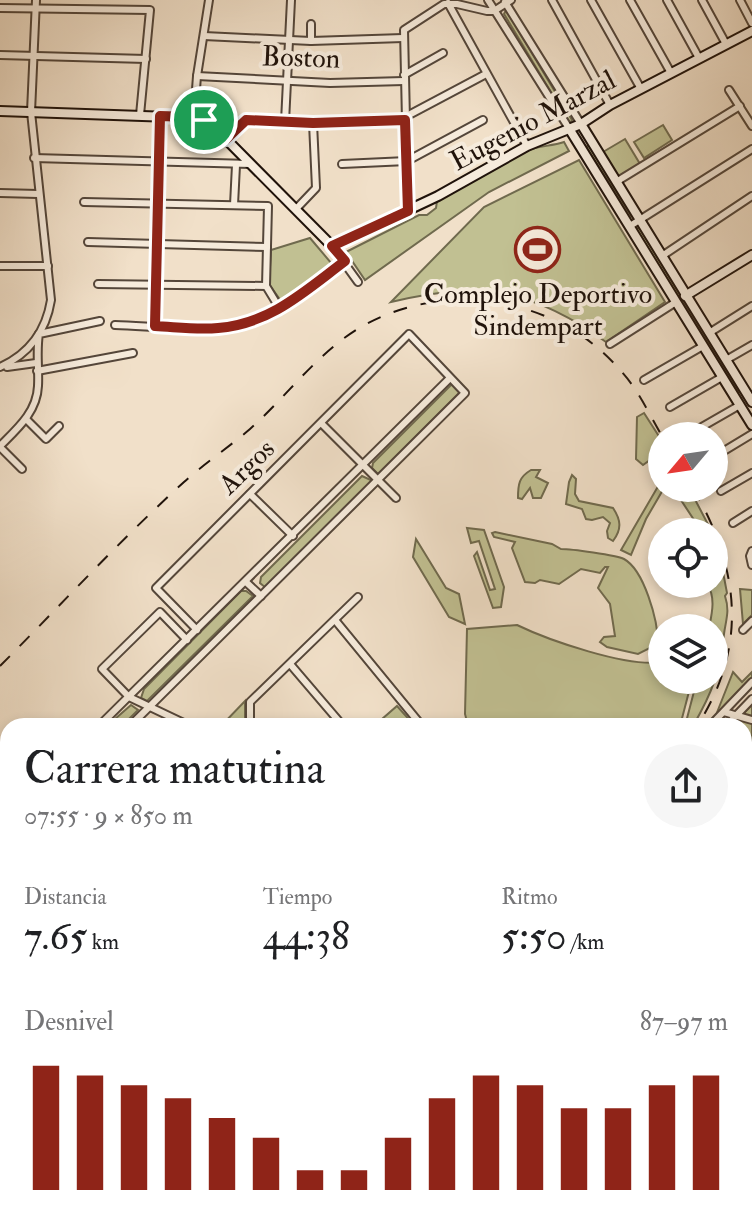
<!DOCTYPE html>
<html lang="es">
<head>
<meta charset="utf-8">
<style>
  :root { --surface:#fff; --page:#f6f6f6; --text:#202124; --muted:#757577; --accent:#8f2418 }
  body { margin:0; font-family:"IM FELL Double Pica",serif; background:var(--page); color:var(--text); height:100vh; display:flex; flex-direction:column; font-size:30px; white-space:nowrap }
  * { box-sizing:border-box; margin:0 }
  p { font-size:26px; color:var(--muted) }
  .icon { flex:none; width:44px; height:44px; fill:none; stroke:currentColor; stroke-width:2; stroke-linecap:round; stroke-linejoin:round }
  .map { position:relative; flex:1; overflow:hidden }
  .panel { position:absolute; left:0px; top:718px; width:752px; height:514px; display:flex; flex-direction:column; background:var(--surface); border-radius:24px 24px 0 0; box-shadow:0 4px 12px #0003 }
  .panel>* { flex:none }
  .needle { width:52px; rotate:241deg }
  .controls { position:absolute; left:648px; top:422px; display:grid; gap:16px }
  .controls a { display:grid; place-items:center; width:80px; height:80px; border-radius:50%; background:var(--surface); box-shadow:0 4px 12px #0003; font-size:40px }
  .pin { position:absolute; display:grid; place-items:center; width:68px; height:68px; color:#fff; margin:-34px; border:4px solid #fff; border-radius:50%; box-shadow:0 2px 8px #0007 }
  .round { display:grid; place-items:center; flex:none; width:84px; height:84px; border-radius:42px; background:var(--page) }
  .overview { display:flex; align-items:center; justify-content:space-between; height:136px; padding:0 24px }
  h1 { font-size:44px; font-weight:600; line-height:60px }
  .metrics { display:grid; grid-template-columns:repeat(3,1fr); gap:12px; height:136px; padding:8px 24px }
  .metrics div { display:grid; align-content:center }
  .metrics b { font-size:40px; font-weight:600 }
  .metrics small { font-size:22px; font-weight:400 }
  .metrics p { font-size:22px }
  .chart { height:224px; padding:16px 24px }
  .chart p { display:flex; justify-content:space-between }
  .chart svg { width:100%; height:144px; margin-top:8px; stroke:var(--accent); stroke-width:6 }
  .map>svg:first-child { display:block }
  .green { fill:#c1c092; stroke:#706a4e; stroke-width:2 }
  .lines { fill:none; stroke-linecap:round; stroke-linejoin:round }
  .minor-casing { stroke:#54463a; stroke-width:10 }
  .tertiary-casing { stroke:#54463a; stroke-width:11 }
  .secondary-casing { stroke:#20130b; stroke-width:12 }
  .primary-casing { stroke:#20130b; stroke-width:13 }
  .trunk-casing { stroke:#20130b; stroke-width:14 }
  .minor { stroke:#f6ebdc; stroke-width:6 }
  .tertiary { stroke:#f6ebdc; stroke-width:7 }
  .secondary { stroke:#f6ebdc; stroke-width:8 }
  .primary { stroke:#e8c084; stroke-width:9 }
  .trunk { stroke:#e8c084; stroke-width:10 }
  .rail { stroke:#20130b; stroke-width:2; stroke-dasharray:14 14; stroke-linecap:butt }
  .route-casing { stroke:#fff; stroke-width:16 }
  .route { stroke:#8f2418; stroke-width:10 }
  .labels { text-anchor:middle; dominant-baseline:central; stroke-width:8; stroke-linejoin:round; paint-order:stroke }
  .street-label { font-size:28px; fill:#20130b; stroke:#f6ebdc }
  .poi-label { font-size:28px; fill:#20130b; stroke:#f6ebdc }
</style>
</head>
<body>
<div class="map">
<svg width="752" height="1231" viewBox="0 0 752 1231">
  <rect width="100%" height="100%" fill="#f1e0c9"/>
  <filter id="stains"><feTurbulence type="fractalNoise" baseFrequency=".0025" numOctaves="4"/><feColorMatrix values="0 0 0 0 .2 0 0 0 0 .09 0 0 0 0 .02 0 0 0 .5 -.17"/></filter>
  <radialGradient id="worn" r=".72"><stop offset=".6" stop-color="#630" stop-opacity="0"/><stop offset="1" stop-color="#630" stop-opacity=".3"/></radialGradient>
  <!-- green -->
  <g class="green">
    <polygon points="506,10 572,120 570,124 504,14"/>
    <polygon points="663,125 672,140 644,158 634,142"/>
    <polygon points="625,139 640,164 618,177 603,152"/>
    <path d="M564 142 569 151 489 192 365 280 346 252 419 215H427L436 208 437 201 529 150C539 146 552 146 564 142Z"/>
    <polygon points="590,145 632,213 631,216 586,147"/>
    <path d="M579 160 665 302 606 342C532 288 479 281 391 302L484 207Z"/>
    <polygon points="639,227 680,295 678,298 636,230"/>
    <polygon points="310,238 332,264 281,301 269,284 271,250"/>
    <polygon points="683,302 739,392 737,395 681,304"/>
    <polygon points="452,384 460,392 378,474 372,468 373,463"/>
    <polygon points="644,413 662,441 662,480 650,460 643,465 636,459 637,417"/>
    <path d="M531 470H540L536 477 548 483 541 498H533L530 488 522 499 518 498C518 484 519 477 531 470Z"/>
    <path d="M572 475 576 479 575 494 579 501 613 508C621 520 622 529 613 541L608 538 607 531 610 523 603 517 592 520 586 519 582 509 566 504 569 482Z"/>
    <polygon points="362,476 373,481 266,588 260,583 261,577"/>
    <polygon points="660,483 664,488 646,519 631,555 621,550"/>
    <polygon points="673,488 689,488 712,532 702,532"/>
    <polygon points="467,528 484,530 504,587 501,607 493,608 474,556 477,552 490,590 495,589 479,541 471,543"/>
    <path d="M495 532 552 544 561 549C571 549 616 555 624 559 644 570 658 620 658 644L638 654 607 647 600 642 604 637 615 636 610 604 598 588 608 567H605L600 573 581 569 559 584 540 580 535 583 525 582 512 548 515 542 494 537 492 533Z"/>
    <polygon points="416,539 446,588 459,594 465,624 449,617 413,557"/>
    <path d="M714 539 716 553 720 556 727 593 725 596C730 611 726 619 724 634 719 674 713 691 693 726H685L697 680H714V628H709C712 613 716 597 707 584H714Z"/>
    <polygon points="740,589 752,590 752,615 743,624"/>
    <polygon points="241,591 246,591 253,596 147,701 141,698 144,689"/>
    <path d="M517 625C548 640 628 668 662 662V680H692L680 726H468L465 714 467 629Z"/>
    <polygon points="733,672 742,682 752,672 752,677 716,715"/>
    <polygon points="245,701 245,726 221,726"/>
    <polygon points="752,704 752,747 744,745 744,726 732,726"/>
    <polygon points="131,705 138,710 122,726 107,726"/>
    <polygon points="397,706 415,726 374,726"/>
    <polygon points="332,1224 372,1224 369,1231 333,1231 329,1227"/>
  </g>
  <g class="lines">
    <defs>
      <g id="minor">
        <polyline points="488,0 570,130"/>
        <polyline points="552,0 610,105"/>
        <polyline points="591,0 641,89"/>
        <polyline points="630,0 671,73"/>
        <polyline points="667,0 699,58"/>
        <polyline points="702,0 726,44"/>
        <polyline points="740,0 752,23"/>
        <polyline points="505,2 581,124"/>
        <polyline points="448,3 527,146"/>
        <polyline points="0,8 150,10 140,115"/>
        <polyline points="311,24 311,41"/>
        <polyline points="204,36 311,41 403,38"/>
        <polyline points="0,55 146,59"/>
        <polyline points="404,75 443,53"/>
        <polyline points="197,76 330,83 404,81"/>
        <polyline points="729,90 752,126"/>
        <polyline points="194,116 197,76 209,0"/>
        <polyline points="405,117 486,74"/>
        <polyline points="285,122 291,0"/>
        <polyline points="226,139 246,120 313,123 405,120"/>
        <polyline points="34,158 250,164"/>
        <polyline points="342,164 407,161 483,120"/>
        <polyline points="616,182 740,106"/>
        <polyline points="0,193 38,194"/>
        <polyline points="84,202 268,206 266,286 280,309"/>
        <polyline points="234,205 236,165"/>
        <polyline points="296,209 316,188 313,123"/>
        <polyline points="408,211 404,30 444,4 457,4 487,11 494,11 511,0"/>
        <polyline points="630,226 752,149"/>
        <polyline points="88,242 267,247"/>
        <polyline points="332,246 358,282"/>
        <polyline points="662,256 752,196"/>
        <polyline points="0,266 48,266"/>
        <polyline points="98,284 266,286"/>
        <path d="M115 325C173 327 233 338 285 306 306 294 325 276 345 261"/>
        <polyline points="155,326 160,116"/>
        <polyline points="709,333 752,306"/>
        <polyline points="610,344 676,302"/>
        <polyline points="726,360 752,345"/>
        <path d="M0 367C29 354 46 331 51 300L31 112 36 0"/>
        <polyline points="7,367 36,363"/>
        <polyline points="37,371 133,353"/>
        <polyline points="644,380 703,346"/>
        <polyline points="670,407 722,377"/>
        <polyline points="26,419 46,439 59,426"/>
        <polyline points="322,424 396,498"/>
        <polyline points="686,436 740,405"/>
        <path d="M0 446C17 429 37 412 38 386 39 368 36 352 39 334L100 321"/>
        <polyline points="0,447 22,469"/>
        <polyline points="714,457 752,434"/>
        <polyline points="721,491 752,473"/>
        <polyline points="250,494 293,536"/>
        <polyline points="733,523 752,511"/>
        <polyline points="752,551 750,556 752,565"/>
        <polyline points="246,582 261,596"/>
        <polyline points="335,620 422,726"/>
        <polyline points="743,630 752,621"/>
        <polyline points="187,640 160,612 102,669 129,697 190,726"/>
        <polyline points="290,664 343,726"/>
        <polyline points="724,712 752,720"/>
        <polyline points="99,726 450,378"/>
        <polyline points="130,726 465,393 409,334 156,588 197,630"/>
        <polyline points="250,726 250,702 358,597"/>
        <polyline points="710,726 752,682"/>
        <polyline points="726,726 752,699"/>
        <polyline points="744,770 752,772"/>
        <polyline points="744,822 752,825"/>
        <polyline points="0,824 8,816"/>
        <polyline points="0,855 8,847"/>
        <polyline points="744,884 752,886"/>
        <polyline points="0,904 8,896"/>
        <polyline points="744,1026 752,1029"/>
        <polyline points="744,1096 752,1098"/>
        <polyline points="5,1097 8,1088"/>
        <polyline points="744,1169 752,1172"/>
        <polyline points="3,1196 8,1178"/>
        <polyline points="186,1224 190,1231"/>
        <polyline points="296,1224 320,1231"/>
        <polyline points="679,1224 704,1231"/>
        <polyline points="232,1231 239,1224"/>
        <polyline points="251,1231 257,1224"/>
        <polyline points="322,1231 328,1224"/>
        <polyline points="376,1231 378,1224"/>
        <polyline points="425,1231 427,1224"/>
        <polyline points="473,1231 475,1224"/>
        <polyline points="522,1231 525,1224"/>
        <polyline points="570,1231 572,1224"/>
        <polyline points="621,1231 623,1224"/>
      </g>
      <g id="tertiary">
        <polyline points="0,947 8,954"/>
        <polyline points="744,955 752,957"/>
      </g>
      <g id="secondary">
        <polyline points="0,111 199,118 213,126 332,246 438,196 527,146 581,124 610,105 752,31"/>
        <polyline points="581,124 752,402"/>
        <polyline points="570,130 752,425"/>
        <polyline points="685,296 752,255"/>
        <polyline points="744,1214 752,1185"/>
        <polyline points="739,1231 741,1224"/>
      </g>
      <polyline id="primary" points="0,1196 8,1198"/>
      <g id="trunk">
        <polyline points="0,1209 8,1212"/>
        <polyline points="0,1223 28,1231"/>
        <polyline points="49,1224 72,1231"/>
        <polyline points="82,1224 95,1231"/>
      </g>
    </defs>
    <!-- minor casing -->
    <use href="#minor" class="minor-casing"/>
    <!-- tertiary casing -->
    <use href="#tertiary" class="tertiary-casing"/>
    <!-- secondary casing -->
    <use href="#secondary" class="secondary-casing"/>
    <!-- primary casing -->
    <use href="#primary" class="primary-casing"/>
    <!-- trunk casing -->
    <use href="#trunk" class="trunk-casing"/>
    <!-- minor -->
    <use href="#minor" class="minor"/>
    <!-- tertiary -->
    <use href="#tertiary" class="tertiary"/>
    <!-- secondary -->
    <use href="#secondary" class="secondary"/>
    <!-- primary -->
    <use href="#primary" class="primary"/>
    <!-- trunk -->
    <use href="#trunk" class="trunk"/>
    <!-- rail -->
    <g class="rail">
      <path d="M693 488C739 567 749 646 697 726"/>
      <path d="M0 666C61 605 120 540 184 482 205 463 229 447 250 429 286 397 315 356 356 330 440 278 556 295 620 370 638 389 649 414 662 436"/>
      <polyline points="146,1224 150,1231"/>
    </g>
  </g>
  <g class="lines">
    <defs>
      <path id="route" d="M160 116C193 117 201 115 226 139L246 120 313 123 405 120 408 211 332 246 345 261C305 291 270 324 218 328 197 330 176 327 155 326Z"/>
    </defs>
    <!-- route casing -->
    <use href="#route" class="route-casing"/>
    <!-- route -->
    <use href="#route" class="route"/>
  </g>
  <!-- icons -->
  <defs>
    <symbol id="stadium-ring" viewBox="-11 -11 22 22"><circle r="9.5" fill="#f6ebdc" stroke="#8f2418" stroke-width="1.5"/><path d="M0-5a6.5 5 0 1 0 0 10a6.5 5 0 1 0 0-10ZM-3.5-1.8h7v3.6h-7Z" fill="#8f2418"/></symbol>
  </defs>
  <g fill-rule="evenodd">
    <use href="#stadium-ring" x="512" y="224" width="51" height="51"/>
  </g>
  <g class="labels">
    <!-- street labels -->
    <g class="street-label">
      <text transform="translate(301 58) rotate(2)">Boston</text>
      <text transform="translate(533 121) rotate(-28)">Eugenio Marzal</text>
      <text transform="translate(247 467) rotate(-44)">Argos</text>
    </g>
    <!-- poi labels -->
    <g class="poi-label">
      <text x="538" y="294">Complejo Deportivo<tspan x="538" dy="32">Sindempart</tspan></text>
    </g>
  </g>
  <rect width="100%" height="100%" filter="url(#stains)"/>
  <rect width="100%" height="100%" fill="url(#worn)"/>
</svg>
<div class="controls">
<a><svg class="needle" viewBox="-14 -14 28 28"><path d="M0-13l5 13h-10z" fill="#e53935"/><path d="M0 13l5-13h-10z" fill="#757577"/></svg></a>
<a><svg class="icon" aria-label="locate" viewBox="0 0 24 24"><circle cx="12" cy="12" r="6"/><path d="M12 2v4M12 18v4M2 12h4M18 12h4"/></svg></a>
<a><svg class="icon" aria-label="layers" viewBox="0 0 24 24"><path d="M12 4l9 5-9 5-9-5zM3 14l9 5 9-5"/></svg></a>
</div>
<div class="pin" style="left:204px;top:120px;background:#1e9e55"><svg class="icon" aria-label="arrive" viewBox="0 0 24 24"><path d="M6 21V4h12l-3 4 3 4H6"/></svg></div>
<section class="panel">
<div class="overview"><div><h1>Carrera matutina</h1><p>07:55 · 9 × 850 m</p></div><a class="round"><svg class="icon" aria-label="share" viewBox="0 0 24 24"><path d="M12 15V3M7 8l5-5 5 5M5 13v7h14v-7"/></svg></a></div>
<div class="metrics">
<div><p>Distancia</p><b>7.65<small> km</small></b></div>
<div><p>Tiempo</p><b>44:38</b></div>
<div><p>Ritmo</p><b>5:50<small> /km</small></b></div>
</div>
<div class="chart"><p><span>Desnivel</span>87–97 m</p>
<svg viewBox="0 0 160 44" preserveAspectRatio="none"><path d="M5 44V6M15 44V9M25 44V12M35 44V16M45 44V22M55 44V28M65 44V38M75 44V38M85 44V28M95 44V16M105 44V9M115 44V12M125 44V19M135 44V19M145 44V12M155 44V9"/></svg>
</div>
</section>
</div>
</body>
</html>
